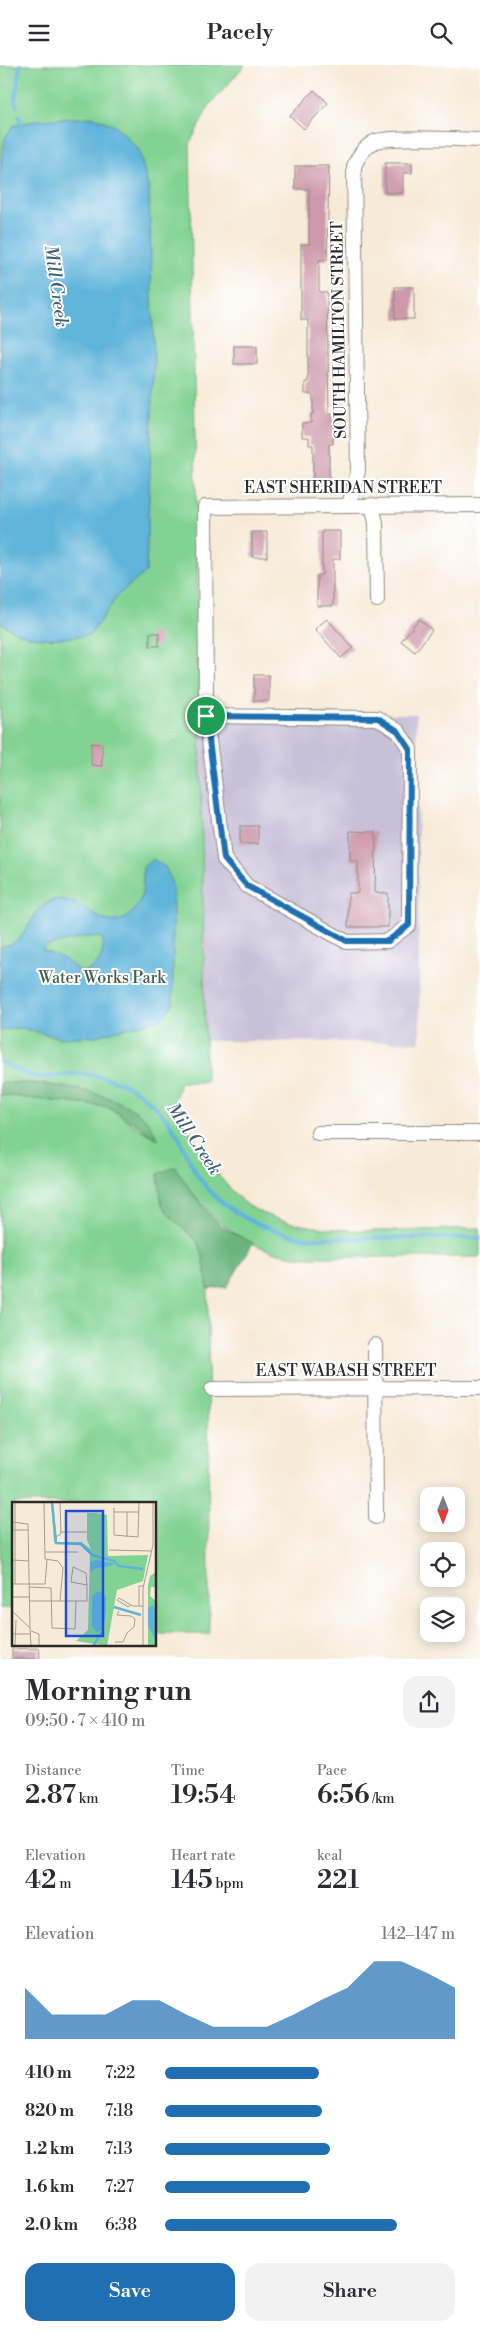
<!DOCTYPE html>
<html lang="en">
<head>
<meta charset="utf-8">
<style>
  :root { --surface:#fff; --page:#f2f2f3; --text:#2b2b33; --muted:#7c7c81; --accent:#1f6fb2 }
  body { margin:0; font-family:"Libre Bodoni",serif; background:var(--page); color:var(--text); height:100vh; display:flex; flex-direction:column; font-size:19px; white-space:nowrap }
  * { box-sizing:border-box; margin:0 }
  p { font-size:16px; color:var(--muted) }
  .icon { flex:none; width:28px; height:28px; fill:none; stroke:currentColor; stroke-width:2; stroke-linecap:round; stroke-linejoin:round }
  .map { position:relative; height:1594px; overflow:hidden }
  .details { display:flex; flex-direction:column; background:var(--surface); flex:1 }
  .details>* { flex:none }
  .needle { width:32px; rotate:180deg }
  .tools { position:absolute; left:420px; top:1422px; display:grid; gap:10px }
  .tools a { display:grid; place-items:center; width:45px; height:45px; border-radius:10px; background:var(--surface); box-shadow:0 2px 12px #0003; font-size:25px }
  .pin { position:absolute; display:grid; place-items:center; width:42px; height:42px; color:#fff; margin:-21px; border:2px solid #fff; border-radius:50%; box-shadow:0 1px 5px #0007 }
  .round { display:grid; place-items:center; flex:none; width:52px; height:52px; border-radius:15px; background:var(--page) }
  .overview { display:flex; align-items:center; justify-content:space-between; height:85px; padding:0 25px }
  h1 { font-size:28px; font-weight:600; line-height:38px }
  .metrics { display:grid; grid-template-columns:repeat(3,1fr); gap:8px; height:85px; padding:5px 25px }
  .metrics div { display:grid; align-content:center }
  .metrics b { font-size:25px; font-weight:600 }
  .metrics small { font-size:14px; font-weight:400 }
  .metrics p { font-size:14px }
  .chart { height:140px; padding:10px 25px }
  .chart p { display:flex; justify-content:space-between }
  .chart svg { width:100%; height:90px; margin-top:5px; fill:var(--accent); opacity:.7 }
  .primary-button { display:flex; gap:10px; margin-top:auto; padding:10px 25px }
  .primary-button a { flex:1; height:58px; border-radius:15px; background:var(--accent); color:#fff; font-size:20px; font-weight:600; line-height:58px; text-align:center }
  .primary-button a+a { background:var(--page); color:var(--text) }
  ul { padding:0 25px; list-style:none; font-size:16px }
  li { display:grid; grid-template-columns:80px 60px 1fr; align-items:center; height:38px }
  li i { height:12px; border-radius:6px; background:var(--accent) }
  header { display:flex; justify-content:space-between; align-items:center; height:65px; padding:0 25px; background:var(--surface); font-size:22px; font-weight:600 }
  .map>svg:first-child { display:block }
  .industrial { fill:#c8bfd8 }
  .green { fill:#82d393; stroke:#567f5f }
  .forest { fill:#69b57d; stroke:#4a7054 }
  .water { fill:#5eb4da; stroke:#447082; fill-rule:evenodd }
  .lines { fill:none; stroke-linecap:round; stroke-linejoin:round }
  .stream { stroke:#5eb4da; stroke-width:4 }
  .building { fill:#cd99ab }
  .minor-casing { stroke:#918a81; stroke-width:16 }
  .minor { stroke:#fff; stroke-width:14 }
  .route-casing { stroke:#fff; stroke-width:10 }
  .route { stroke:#1f6fb2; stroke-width:6 }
  .labels { text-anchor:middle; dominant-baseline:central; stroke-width:4; stroke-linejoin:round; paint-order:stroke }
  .street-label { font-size:16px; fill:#2b2b2b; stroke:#fff }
  .park-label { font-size:16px; fill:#455d4a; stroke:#fff }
  .water-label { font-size:18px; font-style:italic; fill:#3f6271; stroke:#fff }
  .inset-river { fill:none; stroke:#5eb4da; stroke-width:2.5 }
  .inset-road { fill:none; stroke:#a59e92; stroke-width:1 }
  .view { fill:#1d4ed8; fill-opacity:0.15; stroke:#1d4ed8; stroke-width:2.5 }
  .inset-edge { fill:none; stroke:#2b2b2b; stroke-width:2.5 }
</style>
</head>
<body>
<header><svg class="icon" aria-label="menu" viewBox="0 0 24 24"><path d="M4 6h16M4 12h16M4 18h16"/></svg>Pacely<svg class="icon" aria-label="search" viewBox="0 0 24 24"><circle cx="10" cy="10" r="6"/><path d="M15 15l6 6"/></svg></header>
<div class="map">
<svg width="480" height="1594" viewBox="0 0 480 1594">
  <rect width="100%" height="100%" fill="#fff"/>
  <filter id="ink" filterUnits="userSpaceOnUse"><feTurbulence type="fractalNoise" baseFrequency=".02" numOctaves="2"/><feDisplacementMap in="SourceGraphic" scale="10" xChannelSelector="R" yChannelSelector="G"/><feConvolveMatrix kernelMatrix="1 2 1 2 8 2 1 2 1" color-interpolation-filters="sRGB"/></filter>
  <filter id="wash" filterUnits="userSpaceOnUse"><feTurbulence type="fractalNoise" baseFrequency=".0096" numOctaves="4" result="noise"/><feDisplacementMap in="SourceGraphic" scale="20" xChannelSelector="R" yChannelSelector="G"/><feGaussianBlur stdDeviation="1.12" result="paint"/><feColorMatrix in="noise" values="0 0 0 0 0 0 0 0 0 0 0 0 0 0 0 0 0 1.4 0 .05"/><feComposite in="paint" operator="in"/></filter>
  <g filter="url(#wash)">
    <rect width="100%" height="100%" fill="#f7ead7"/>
    <!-- industrial -->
    <polygon class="industrial" points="225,648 416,649 420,977 206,976 200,658"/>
    <!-- green -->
    <path class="green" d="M0 0H245L209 41 190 78 206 1017H180L174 1038C194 1070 211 1107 239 1133 287 1178 416 1164 480 1163V1192H302C240 1185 208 1152 175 1103L188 1166 197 1176 203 1191 208 1224 209 1569H155V1438H14V1543H0V1030L109 1042 136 1062 158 1074 112 1034 43 1018H0Z"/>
    <!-- forest -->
    <g class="forest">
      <path d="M0 1018C44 1018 104 1022 141 1050 148 1055 154 1067 159 1075L109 1042 0 1030Z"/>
      <path d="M175 1102C190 1124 206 1151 229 1166 236 1170 245 1174 253 1178L227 1222 208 1224 203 1191 197 1176 174 1155 162 1141 158 1109Z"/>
    </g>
    <!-- water -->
    <g class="water">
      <path d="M94 52 116 61 139 85 149 126 154 299 146 507 119 529 90 570C60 574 24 579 0 556V103L5 73 13 61 38 55Z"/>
      <path d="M153 794 166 803 173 823V939L162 954 95 971 61 973 21 963 0 965V882C4 881 11 880 15 877 30 867 33 841 53 835 80 828 102 871 128 851 146 836 142 823 143 802ZM85 872H99L103 875C105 891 97 905 81 907L64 894 42 885 46 881Z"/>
    </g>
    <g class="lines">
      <!-- stream -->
      <g class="stream">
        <polyline points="17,42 15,36 20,0"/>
        <polyline points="19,51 22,64"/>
        <path d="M0 997C11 1002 27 1011 39 1012 49 1012 60 1010 70 1009 95 1008 121 1015 142 1030 154 1040 165 1050 173 1063 184 1078 188 1098 200 1114 225 1149 265 1166 307 1173H480"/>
      </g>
    </g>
    <g id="blocks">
      <!-- building -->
      <g class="building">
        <polygon points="314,25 328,38 304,64 290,51"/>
        <polygon points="385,98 412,98 412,108 403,108 403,128 385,128"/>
        <polygon points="295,101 329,101 327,195 319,195 319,227 327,227 329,349 332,349 333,379 329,379 329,420 313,420 313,380 309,380 309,372 302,372 302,358 311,358 311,349 313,349 313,329 305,329 305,317 308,317 308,255 301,255 301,179 309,179 309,124 295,124"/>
        <rect x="395" y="222" width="19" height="32"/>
        <rect x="234" y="281" width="23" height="18"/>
        <polygon points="322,466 340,466 340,494 333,494 333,541 317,541 317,510 322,510"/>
        <rect x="252" y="467" width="15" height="25"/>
        <polygon points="327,554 353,583 341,593 315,564"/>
        <polygon points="419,554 432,565 415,587 401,576"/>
        <rect x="150" y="568" width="9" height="13"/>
        <rect x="254" y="610" width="15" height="26"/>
        <polygon points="91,678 102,679 102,701 91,700"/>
        <rect x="240" y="761" width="18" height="18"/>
        <polygon points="350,766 376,767 375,828 388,828 388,862 348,862 348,828 358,828 358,796 350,796"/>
        <polygon points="39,1583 40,1594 12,1594 12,1584"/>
      </g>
    </g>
  </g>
  <g filter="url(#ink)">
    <use href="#blocks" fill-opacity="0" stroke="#918a81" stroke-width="1"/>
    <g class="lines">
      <defs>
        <g id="minor">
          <path d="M349 440 358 406 354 101C358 92 364 82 374 77 388 71 461 74 480 75"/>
          <polyline points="372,440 376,458 377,535"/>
          <polyline points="206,651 224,794 247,821 347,877 388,876 409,860 410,684 398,666 377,653 206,651 205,442 480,440"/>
          <polyline points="318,1068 480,1068"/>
          <polyline points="375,1280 376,1452"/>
          <polyline points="212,1324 480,1323"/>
        </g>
      </defs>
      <!-- minor casing -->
      <use href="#minor" class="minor-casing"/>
      <!-- minor -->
      <use href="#minor" class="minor"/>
    </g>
  </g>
  <g class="lines" filter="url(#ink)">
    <defs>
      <polygon id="route" points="206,651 378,653 398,666 410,684 409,860 388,876 347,876 247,821 224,794"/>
    </defs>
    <!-- route casing -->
    <use href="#route" class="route-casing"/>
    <!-- route -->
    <use href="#route" class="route"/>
  </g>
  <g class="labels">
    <!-- street labels -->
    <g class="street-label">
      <text transform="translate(339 265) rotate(-91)">SOUTH HAMILTON STREET</text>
      <text x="343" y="423">EAST SHERIDAN STREET</text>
      <text x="346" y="1306">EAST WABASH STREET</text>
    </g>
    <!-- park labels -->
    <g class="park-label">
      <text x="102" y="913">Water Works Park</text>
    </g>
    <!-- water labels -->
    <g class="water-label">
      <text transform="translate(56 221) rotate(82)">Mill Creek</text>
      <text transform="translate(194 1074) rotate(56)">Mill Creek</text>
    </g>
  </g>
  <!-- overview -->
  <g transform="translate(12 1437)">
    <rect width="144" height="144" fill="#f7ead7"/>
    <path d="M39 0H41L45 40H69L79 47 75 38V11H84L95 13 96 54 136 53 131 79 105 88 95 144 64 139 76 128 78 52 70 43 42 40ZM144 70V85H139L138 94 144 99V144H136V84L138 74Z" fill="#82d393"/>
    <path d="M84 58 101 61 102 63 82 67 79 71 78 60ZM86 89 94 94V109L91 128 84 130 80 124V94ZM141 103 144 109V139L136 124V106Z" fill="#5eb4da"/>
    <path class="inset-river" d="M40 0 44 41 69 42 80 53 102 59 107 64 131 67M102 105 129 113M81 144 90 130"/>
    <path class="inset-road" d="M32 0 33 57 46 59 51 66 48 99M102 6V33L126 35 127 0M102 10H127M115 10V35M0 20 16 22 18 126M0 28H16M48 30H75M44 35 49 32 48 0M97 48 139 49M33 50H66M0 58 17 59M0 82H33L35 58M3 82V0M17 85 39 86 40 126 63 127 64 99M0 95H17M18 99H75V83L59 80 61 65 74 71 75 83M119 103 116 105 105 98 107 96 119 103 121 104H131M127 104V84H131M0 109 18 126 19 144M107 109 105 113 119 114 123 117 122 125 115 131M19 129 27 132V144M0 132H18M103 140H111L115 131M3 144 4 118M131 144V86L141 43V0"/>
    <path class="view" d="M54 9H91V134H54Z"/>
    <rect width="144" height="144" class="inset-edge"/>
  </g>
</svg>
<div class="tools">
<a><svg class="needle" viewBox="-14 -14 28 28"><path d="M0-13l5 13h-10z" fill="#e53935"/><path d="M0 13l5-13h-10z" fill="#7c7c81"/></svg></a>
<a><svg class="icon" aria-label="locate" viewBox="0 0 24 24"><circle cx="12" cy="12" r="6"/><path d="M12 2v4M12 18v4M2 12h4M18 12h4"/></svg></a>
<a><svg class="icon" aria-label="layers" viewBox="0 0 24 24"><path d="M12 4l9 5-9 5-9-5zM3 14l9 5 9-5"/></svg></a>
</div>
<div class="pin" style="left:206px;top:651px;background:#1e9e55"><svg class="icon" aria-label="arrive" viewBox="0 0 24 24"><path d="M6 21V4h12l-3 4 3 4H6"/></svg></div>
</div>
<section class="details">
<div class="overview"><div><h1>Morning run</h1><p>09:50 · 7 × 410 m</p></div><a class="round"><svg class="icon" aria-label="share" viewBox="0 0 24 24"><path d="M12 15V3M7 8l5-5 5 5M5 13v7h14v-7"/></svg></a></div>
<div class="metrics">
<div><p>Distance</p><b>2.87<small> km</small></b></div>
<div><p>Time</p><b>19:54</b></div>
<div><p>Pace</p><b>6:56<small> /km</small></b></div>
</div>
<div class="metrics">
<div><p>Elevation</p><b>42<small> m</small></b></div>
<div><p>Heart rate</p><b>145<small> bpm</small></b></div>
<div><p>kcal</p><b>221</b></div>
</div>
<div class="chart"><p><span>Elevation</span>142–147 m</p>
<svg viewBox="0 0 160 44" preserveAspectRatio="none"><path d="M0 44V19L10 32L20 32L30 32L40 25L50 25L60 32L70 38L80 38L90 38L100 32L110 25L120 19L130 6L140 6L150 12L160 19V44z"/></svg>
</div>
<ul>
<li><b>410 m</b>7:22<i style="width:53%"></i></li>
<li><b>820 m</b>7:18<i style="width:54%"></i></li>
<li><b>1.2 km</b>7:13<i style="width:57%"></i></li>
<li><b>1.6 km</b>7:27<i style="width:50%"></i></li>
<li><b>2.0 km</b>6:38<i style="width:80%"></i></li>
</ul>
<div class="primary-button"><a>Save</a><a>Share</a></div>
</section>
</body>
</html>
